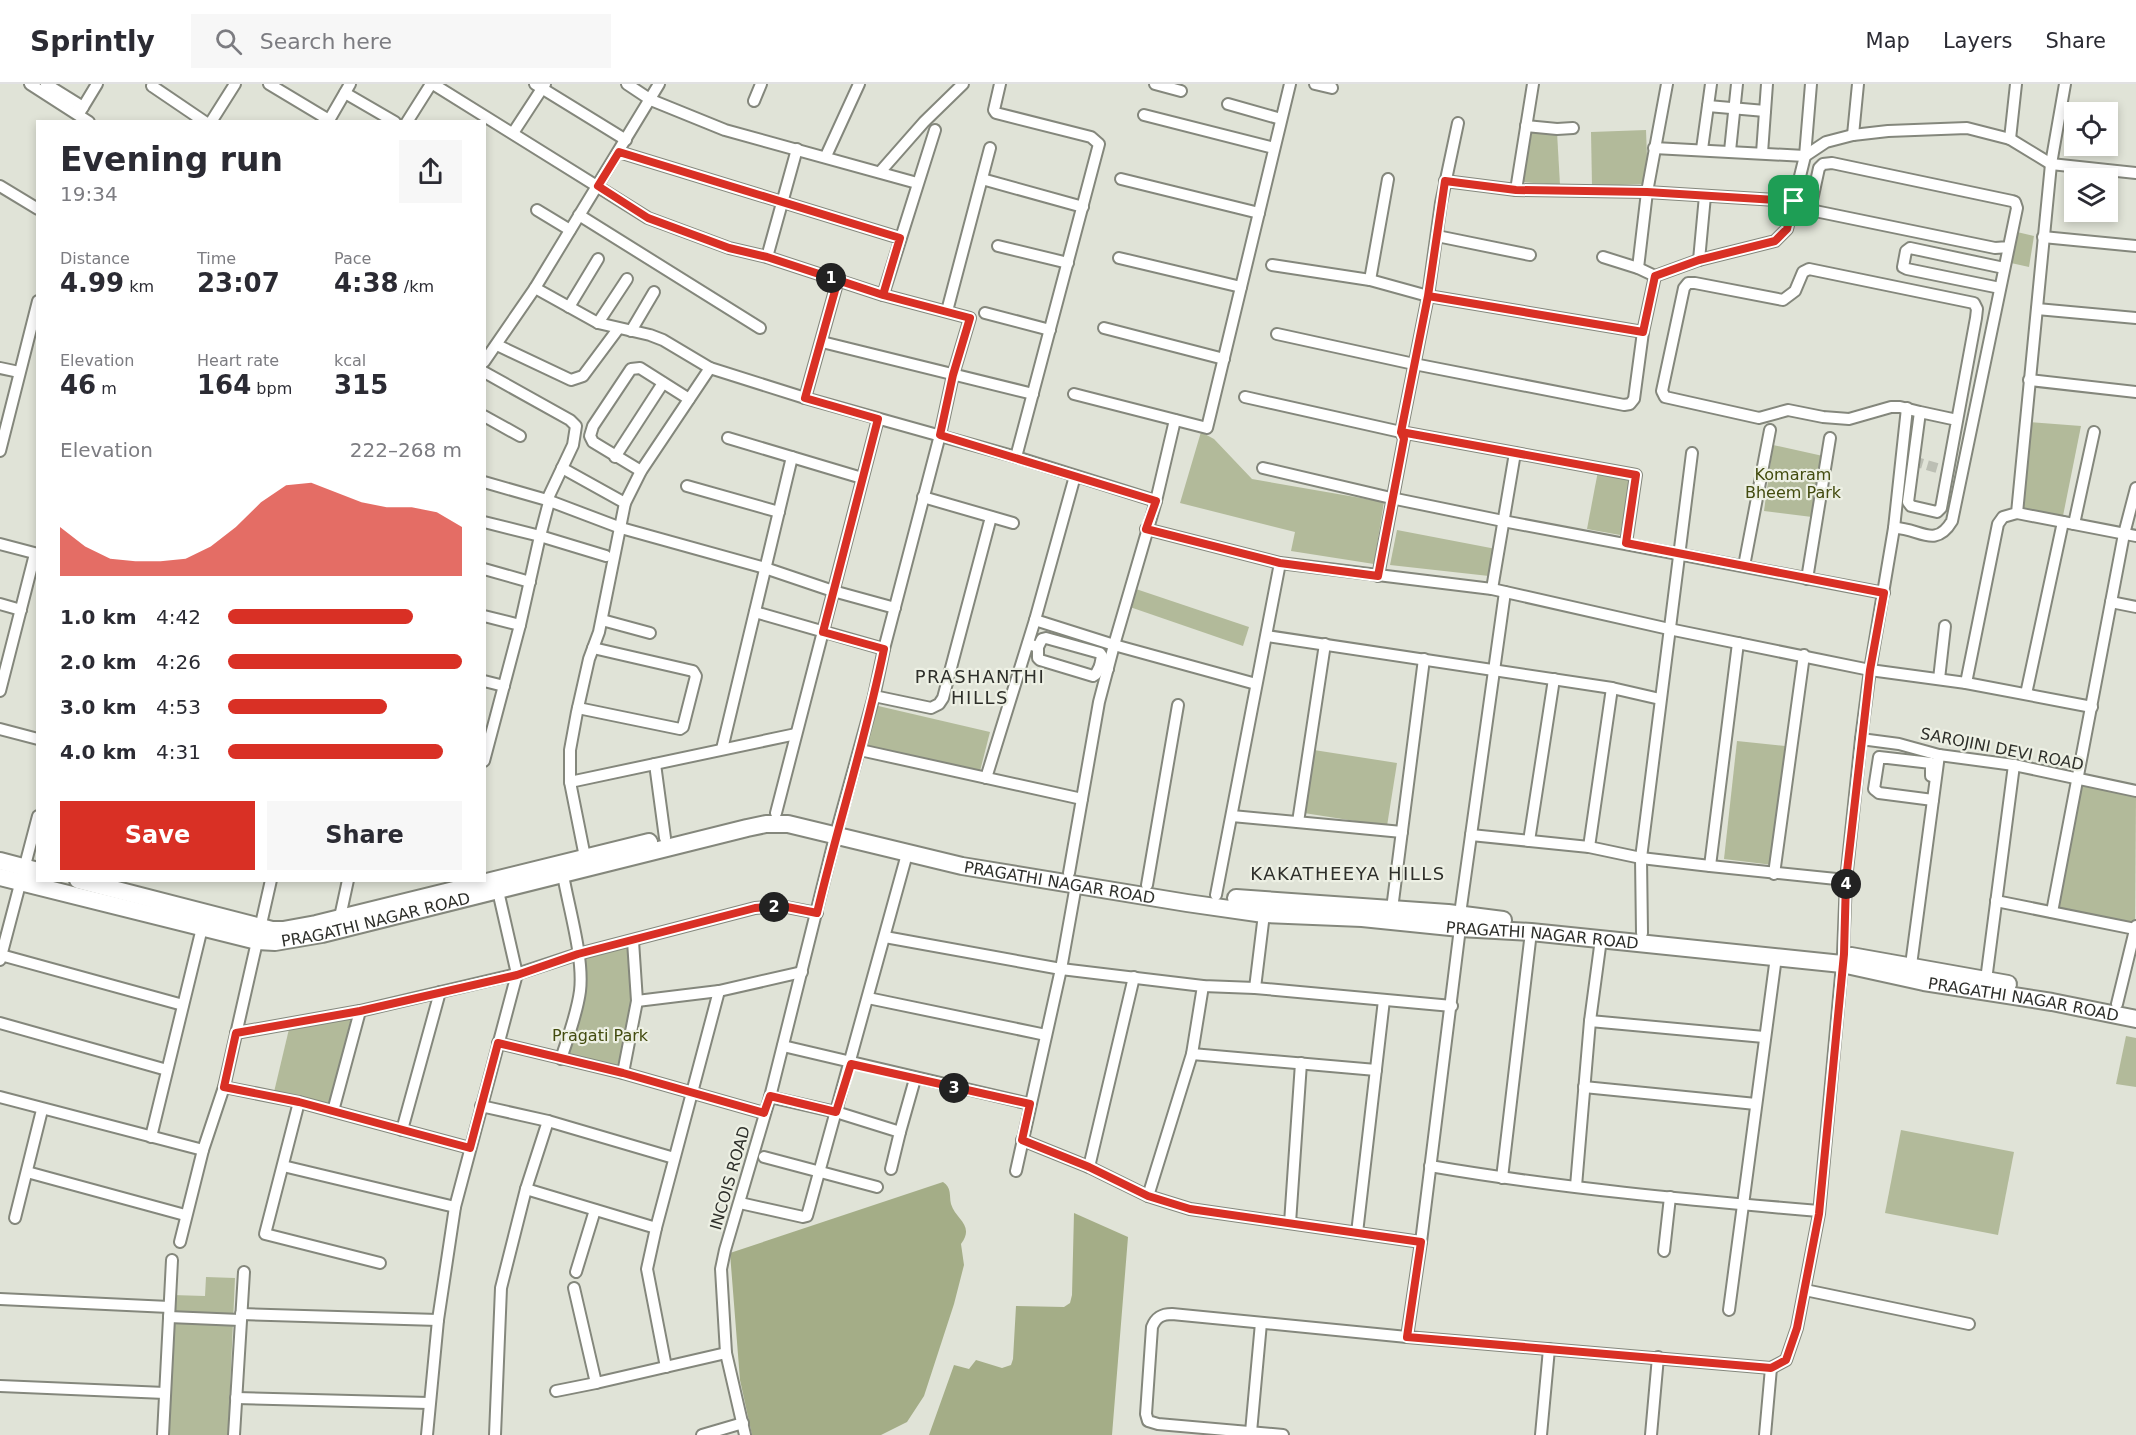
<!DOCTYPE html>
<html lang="en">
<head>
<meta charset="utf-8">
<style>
  :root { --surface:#fff; --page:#f7f7f7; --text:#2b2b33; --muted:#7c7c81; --line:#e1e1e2; --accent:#d93025 }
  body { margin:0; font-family:"DejaVu Sans",sans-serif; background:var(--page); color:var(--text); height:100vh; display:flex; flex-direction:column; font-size:22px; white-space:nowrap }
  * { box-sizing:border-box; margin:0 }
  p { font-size:20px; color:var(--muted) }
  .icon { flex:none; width:33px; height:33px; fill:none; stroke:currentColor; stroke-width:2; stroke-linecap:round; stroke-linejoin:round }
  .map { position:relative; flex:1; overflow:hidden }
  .side { position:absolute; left:36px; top:36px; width:450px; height:762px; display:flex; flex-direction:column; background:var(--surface); border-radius:0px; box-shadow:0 3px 9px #0003 }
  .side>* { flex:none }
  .controls { position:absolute; left:2064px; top:18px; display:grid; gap:12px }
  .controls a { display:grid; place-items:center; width:54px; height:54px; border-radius:0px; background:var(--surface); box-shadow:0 3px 9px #0003; font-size:30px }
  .pin { position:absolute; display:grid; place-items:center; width:51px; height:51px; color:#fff; margin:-26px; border-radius:12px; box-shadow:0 3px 9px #0006 }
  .km { position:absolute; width:30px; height:30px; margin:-15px; border-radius:50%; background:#222; color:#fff; font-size:16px; line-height:30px; text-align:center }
  .round { display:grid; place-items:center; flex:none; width:63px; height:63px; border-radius:0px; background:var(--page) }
  .summary { display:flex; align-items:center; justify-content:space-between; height:102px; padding:0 24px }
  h1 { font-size:33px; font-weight:700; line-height:45px }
  .figures { display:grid; grid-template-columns:repeat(3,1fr); gap:9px; height:102px; padding:6px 24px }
  .figures div { display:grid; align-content:center }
  .figures b { font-size:26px; font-weight:700 }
  .figures small { font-size:16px; font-weight:400 }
  .figures p { font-size:16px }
  .chart { height:168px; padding:12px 24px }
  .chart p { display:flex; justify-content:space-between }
  .chart svg { width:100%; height:108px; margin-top:6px; fill:var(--accent); opacity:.7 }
  .action { display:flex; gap:12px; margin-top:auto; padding:12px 24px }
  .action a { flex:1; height:69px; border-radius:0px; background:var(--accent); color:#fff; font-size:24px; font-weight:700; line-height:69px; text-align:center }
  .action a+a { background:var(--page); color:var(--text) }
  ul { padding:0 24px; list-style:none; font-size:20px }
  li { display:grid; grid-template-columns:96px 72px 1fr; align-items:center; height:45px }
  li i { height:15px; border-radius:8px; background:var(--accent) }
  header { display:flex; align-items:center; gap:36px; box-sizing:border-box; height:84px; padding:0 30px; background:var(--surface); border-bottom:2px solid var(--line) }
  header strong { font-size:28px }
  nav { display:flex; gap:33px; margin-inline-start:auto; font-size:21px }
  .search { width:420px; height:54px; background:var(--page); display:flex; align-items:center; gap:15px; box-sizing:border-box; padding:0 21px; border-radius:0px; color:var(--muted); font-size:22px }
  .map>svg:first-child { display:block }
  .green { fill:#b2ba9a }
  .forest { fill:#a4ad87 }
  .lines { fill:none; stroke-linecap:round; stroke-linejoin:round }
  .street-tunnel { stroke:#bcbfb4; stroke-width:10; stroke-dasharray:10 5; stroke-linecap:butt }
  .street-casing { stroke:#84877c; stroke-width:14 }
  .secondary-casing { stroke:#84877c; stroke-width:20 }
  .street { stroke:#fff; stroke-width:10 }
  .secondary { stroke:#fff; stroke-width:16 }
  .route-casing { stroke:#fff; stroke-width:12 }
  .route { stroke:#d93025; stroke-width:8 }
  .labels { text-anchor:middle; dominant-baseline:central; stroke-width:4.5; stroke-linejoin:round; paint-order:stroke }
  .park-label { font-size:16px; fill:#424b0e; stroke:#edf0e4 }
  .street-label { font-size:16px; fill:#2e2f2a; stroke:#edf0e4 }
  .neighbourhood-label { font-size:18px; letter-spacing:1.5px; fill:#2e2f2a; stroke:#edf0e4 }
</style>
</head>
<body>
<header>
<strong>Sprintly</strong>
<div class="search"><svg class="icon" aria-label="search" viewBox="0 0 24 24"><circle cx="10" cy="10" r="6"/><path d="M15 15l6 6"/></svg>Search here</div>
<nav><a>Map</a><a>Layers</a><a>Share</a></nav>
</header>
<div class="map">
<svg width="2136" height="1351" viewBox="0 0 2136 1351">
  <rect width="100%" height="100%" fill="#e0e3d7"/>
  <!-- green -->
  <g class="green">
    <polygon points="1646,46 1648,100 1592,102 1591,48"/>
    <polygon points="1532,48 1557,48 1560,101 1522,98"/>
    <polygon points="2017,148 2034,152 2029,183 2011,179"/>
    <polygon points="2029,338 2081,342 2063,432 2020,424"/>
    <polygon points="1201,348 1214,355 1252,395 1384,418 1374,480 1291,467 1295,448 1180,419"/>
    <polygon points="1773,361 1823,372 1812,433 1764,427"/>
    <polygon points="1598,387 1631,393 1620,451 1587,445"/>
    <polygon points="1397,446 1496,465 1489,492 1390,481"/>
    <polygon points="1133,504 1249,543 1243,562 1127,522"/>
    <polygon points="874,621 990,648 979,691 864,664"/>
    <polygon points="1737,657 1785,662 1773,781 1724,775"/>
    <polygon points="1314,666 1397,679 1387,742 1304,729"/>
    <polygon points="2082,701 2136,712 2135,843 2055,826"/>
    <polygon points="626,863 629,864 632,867 632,919 621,985 567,972 582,874"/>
    <polygon points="352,931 329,1021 274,1008 289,945"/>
    <polygon points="2126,952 2136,954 2136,1003 2116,1000"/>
    <polygon points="1901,1046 2014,1068 1998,1151 1885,1129"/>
    <polygon points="206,1193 235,1194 228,1351 166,1351 172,1211 205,1212"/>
  </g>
  <!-- forest -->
  <g class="forest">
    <path d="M943 1098C952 1104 949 1111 951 1120 956 1136 975 1141 961 1160L964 1181 954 1220 924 1312 907 1338 881 1351H752L740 1296 730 1169Z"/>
    <polygon points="1074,1129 1128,1153 1112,1351 929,1351 954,1281 969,1285 976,1276 1002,1284 1011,1281 1013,1275 1016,1222 1064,1223 1070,1219 1072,1211"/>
  </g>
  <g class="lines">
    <!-- street-tunnel -->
    <polyline class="street-tunnel" points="1913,377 1947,387"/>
    <defs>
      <g id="street">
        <polyline points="30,0 89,38"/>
        <polyline points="46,0 83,23"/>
        <polyline points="269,0 329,36"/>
        <polyline points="433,0 648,134 729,164 767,173 883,211 970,234 953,291 940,351 884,565 874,612 835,753 770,1013 725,1166 721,1185 726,1269 745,1351"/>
        <polyline points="535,0 626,56"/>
        <polyline points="627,0 651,16 725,46 917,99"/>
        <polyline points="1000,0 994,26 996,29 1091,53 1099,60 1016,373"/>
        <polyline points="1155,0 1181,7"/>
        <polyline points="1315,0 1332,4"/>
        <polyline points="152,2 205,38"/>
        <polyline points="345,9 395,38"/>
        <polyline points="754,17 761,0"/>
        <polyline points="1228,20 1281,35"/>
        <polyline points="1708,22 1765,27"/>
        <polyline points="80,28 97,0"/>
        <polyline points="1144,31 1274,64"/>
        <polyline points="211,38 235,0"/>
        <polyline points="328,38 350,0"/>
        <polyline points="407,38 431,0"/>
        <polyline points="1526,42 1557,45 1573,44"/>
        <polyline points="513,49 545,0"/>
        <polyline points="1853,51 1858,0"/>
        <polyline points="2010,55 2016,0"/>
        <polyline points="1654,64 1805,72 1826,58 1853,51 1888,47 1967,44 2010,55 2051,80 2136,89"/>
        <polyline points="1702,65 1711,0"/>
        <polyline points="1730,67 1737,0"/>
        <polyline points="619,68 900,154"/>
        <polyline points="1762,69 1767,0"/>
        <polyline points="826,72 859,0"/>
        <polyline points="880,88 924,38 963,0"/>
        <polyline points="982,95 1083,123"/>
        <polyline points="1121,95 1259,129"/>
        <polyline points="1445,97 1516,106 1647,108 1794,117"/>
        <polyline points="0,102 38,125"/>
        <polyline points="1516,106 1533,0"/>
        <polyline points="537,126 570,146"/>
        <polyline points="579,131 760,244"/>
        <polyline points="1437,152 1530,171"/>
        <polyline points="2043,153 2136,162"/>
        <polyline points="998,162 1068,179"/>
        <polyline points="767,173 797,65"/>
        <polyline points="1603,173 1638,184 1655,192 1699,176 1775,157 1787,145 1805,72 1811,0"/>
        <polyline points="1119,174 1241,203"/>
        <polyline points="1699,176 1705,112"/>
        <polyline points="1272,181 1370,196 1428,212 1643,248"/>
        <polyline points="1638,184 1647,108 1667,0"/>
        <polyline points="1370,196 1388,95"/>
        <polyline points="535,204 598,239 650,251 663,256 710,284 805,314 1016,373 1156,417"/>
        <polyline points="2000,204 1907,185 1903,183 1906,167 1910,164 2004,184"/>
        <polyline points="883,211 935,46"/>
        <polyline points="569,223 598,175"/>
        <polyline points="2037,225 2136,234"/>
        <polyline points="947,227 990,64"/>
        <polyline points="985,229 1050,246"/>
        <polyline points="598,239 627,195"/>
        <polyline points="1104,244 1224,275"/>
        <polyline points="631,247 654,208"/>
        <polyline points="1277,250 1414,280 1624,321 1630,320 1634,315 1643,248 1655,192"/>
        <polyline points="822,258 1033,310"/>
        <polyline points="497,261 571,296 583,292 618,245"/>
        <polyline points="484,278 535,204 659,0"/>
        <polyline points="0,284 19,288"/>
        <polyline points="484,288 570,336 576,342 573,361 547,416"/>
        <polyline points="2029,296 2136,308"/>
        <polyline points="1074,310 1207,344 1290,0"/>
        <polyline points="1245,313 1401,348 1636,391 1626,459"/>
        <polyline points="805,314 838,196"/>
        <polyline points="1920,328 1900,323 1891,323 1849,335 1823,333 1788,326 1759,334 1665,313 1662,307 1684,204 1688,199 1695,199 1783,216 1795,207 1803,188 1809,185 1974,219 1977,225 1976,234 1941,424 1937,428 1911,422 1908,418 1920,328 1957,336"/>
        <polyline points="484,332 520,352"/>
        <polyline points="728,354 862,394"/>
        <polyline points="0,367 38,217"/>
        <polyline points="615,373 663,299"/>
        <polyline points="562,384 625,419"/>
        <polyline points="1263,384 1391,414 1503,437 1884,509"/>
        <polyline points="641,387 593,358 590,352 593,342 631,285 640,284 689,315"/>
        <polyline points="484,398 547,416 621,444 765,484 833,507 895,524"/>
        <polyline points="687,402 779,428"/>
        <polyline points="923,413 1013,439"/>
        <polyline points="2017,429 2136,452"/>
        <polyline points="484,438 540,452 606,472"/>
        <polyline points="2074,440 2094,348"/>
        <path d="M1894 444C1918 443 1935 466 1952 437L2017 124 2015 118 2012 117 1832 79 1823 80 1819 84 1811 121 1815 127 1995 164 2009 163"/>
        <polyline points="1146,445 1280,479 1492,505 1669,545 1870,586 1966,599 2092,623"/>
        <polyline points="0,460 38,470"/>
        <polyline points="1744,482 1770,346"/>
        <polyline points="484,485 530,498"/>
        <polyline points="1378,492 1404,355 1401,348 1428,212 1441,119 1458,39"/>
        <polyline points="1807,495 1830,354"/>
        <polyline points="1492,505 1515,369"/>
        <polyline points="2111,518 2136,523"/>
        <polyline points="0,520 21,526"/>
        <polyline points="755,528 884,565"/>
        <polyline points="484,532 520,541"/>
        <polyline points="602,536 650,549"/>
        <polyline points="1035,536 1114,561 1256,600"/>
        <polyline points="1267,552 1612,604 1660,615"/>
        <polyline points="1028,560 1038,563 1038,574 1040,576 1093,592 1096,590 1100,582 1108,585"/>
        <polyline points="1038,563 1042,555 1046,554 1100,569 1102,572 1100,582"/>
        <polyline points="1939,595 1945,542"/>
        <polyline points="484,597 504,602"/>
        <polyline points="1966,599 1998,440 2003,433 2017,429 2051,80 2065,0"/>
        <polyline points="0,607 35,470"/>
        <polyline points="2026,610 2063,438"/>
        <polyline points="874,612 931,624 939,620 943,614 991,433"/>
        <polyline points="578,624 680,645 683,643 696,592 693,587 593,564"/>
        <polyline points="0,645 38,655"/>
        <polyline points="1861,655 1899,660 1939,671 2014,681 2136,707"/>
        <polyline points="722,665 792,373"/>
        <polyline points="860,666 1082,715"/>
        <polyline points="484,677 520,541 540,452 549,418"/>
        <polyline points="655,680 665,754"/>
        <polyline points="1931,692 1931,679 1879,673 1874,705 1879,709 1933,716"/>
        <polyline points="986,694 1035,536 1075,392"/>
        <polyline points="570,698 570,666 577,628 589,575 599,548 625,419 641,387 710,284"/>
        <polyline points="776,729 878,335"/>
        <polyline points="1232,732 1402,748"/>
        <polyline points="1298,738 1325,560"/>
        <polyline points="1471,751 1589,763 1641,774 1710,782 1846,796"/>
        <polyline points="1529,757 1554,595"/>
        <polyline points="1589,763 1612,604"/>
        <polyline points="585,773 570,698 796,650"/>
        <polyline points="1710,782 1738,559"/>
        <polyline points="1069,789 1099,618 1114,561 1156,417 1175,336"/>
        <polyline points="1774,790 1804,571"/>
        <polyline points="1147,801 1178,621"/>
        <polyline points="1216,811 1280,479"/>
        <polyline points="1996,817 2135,845"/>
        <polyline points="1392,825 1424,575"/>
        <polyline points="2052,828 2124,450 2136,404"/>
        <polyline points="1460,830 1505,508"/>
        <polyline points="340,833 348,796"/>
        <polyline points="1642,849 1641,774 1692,369"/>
        <polyline points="885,853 1061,885 1203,902 1255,904 1452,922"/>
        <polyline points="1,871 183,921"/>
        <polyline points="0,876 38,732"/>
        <polyline points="1911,881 1939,671"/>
        <polyline points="1986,896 2014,681"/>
        <polyline points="1255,904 1264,830"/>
        <polyline points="868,914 1046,951"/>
        <polyline points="637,917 719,907 802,888"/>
        <polyline points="2117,920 2136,842"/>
        <polyline points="1590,937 1764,953"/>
        <polyline points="0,939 167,986"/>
        <polyline points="236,949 360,927 517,890 578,870 755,824 781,822 817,829"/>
        <polyline points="498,959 623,989 764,1029"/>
        <polyline points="783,962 1030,1020"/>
        <polyline points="1192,970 1376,986"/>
        <path d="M561 975C568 953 577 930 580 907 584 874 569 825 563 791"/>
        <polyline points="623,989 637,917 633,857"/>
        <polyline points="224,1003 299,1018 470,1064"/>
        <polyline points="1584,1003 1756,1020"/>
        <polyline points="0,1013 203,1066"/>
        <polyline points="770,1013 836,1028 900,1048 891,1085"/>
        <polyline points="299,1018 265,1150 380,1179"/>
        <polyline points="481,1022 548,1037 674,1074"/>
        <polyline points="333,1027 360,927"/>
        <polyline points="402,1046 440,908"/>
        <polyline points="900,1048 915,995"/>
        <polyline points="151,1053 202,844"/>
        <polyline points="1022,1056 1089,1083 1148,1112 1190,1125 1421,1158"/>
        <polyline points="764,1073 877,1103"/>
        <polyline points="283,1082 455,1123"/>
        <path d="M1430 1082C1558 1104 1689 1116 1819 1127"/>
        <polyline points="1089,1083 1134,893"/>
        <polyline points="1016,1087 1061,885 1076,801"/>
        <polyline points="27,1088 185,1131"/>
        <polyline points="1502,1094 1531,848"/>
        <polyline points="1576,1102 1590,937 1601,855"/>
        <polyline points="526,1105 656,1144"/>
        <polyline points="1148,1112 1192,970 1203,902"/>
        <polyline points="740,1119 803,1133 807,1132 907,770"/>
        <polyline points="15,1134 42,1026"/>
        <polyline points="1290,1139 1301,979"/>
        <polyline points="1357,1149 1384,916"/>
        <polyline points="180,1158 203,1066 224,1003 271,796"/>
        <polyline points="1664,1167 1670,1113"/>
        <polyline points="576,1188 595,1126"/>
        <polyline points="574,1204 596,1299 726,1269"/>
        <polyline points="1805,1206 1969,1240"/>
        <polyline points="0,1215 169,1223"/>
        <polyline points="1729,1226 1776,873"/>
        <polyline points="241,1230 438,1236"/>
        <polyline points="169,1233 240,1236"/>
        <polyline points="1407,1253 1421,1158 1460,844"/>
        <polyline points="666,1283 647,1185 656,1144 719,907"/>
        <polyline points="0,1302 165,1309"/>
        <polyline points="556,1307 596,1299"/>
        <polyline points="236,1314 429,1319"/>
        <polyline points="1251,1348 1261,1239"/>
        <polyline points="163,1351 172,1176"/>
        <polyline points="234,1351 244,1188"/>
        <polyline points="427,1351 438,1236 455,1123 517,890 498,807"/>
        <polyline points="495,1351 501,1204 526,1105 548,1037"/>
        <polyline points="702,1351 743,1339"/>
        <path d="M1283 1351 1158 1340 1148 1337 1146 1330 1152 1243C1156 1233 1162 1230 1172 1230L1407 1253 1771 1284 1786 1276 1797 1244 1819 1130 1843 870 1846 796 1861 655 1870 586 1894 444 1907 324"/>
        <polyline points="1541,1351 1549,1265"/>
        <polyline points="1651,1351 1658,1273"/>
        <polyline points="1765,1351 1771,1284"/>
      </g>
      <g id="secondary">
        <polyline points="0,777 38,787"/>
        <path id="s1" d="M0 793 257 857 275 858 322 850 747 744 766 740H788L962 782 1187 819 1264 830 1362 834 1460 844 1531 848 1842 880 1924 898 2052 918 2136 935"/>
        <polyline points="78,796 272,846 283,846 316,840 649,758"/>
        <polyline points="1236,814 1448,829 1503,836"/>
        <polyline points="1851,872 2008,900"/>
      </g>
    </defs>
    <!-- street casing -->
    <use href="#street" class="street-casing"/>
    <!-- secondary casing -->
    <use href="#secondary" class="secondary-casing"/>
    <!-- street -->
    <use href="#street" class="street"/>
    <!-- secondary -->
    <use href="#secondary" class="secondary"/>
  </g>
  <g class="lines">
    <defs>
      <path id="route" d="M1794 117 1787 145 1775 157 1699 176 1655 192 1643 248 1428 212 1401 348 1404 355 1378 492 1280 479 1146 445 1156 417 940 351 953 291 970 234 883 211 767 173 729 164 648 134 598 102 619 68 900 154 883 211 838 196 805 314 878 335 823 548 884 565C866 654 838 740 817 829L782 822 755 824 578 870 517 891 360 927 236 949 224 1003 299 1018 470 1064 498 959 623 989 764 1029 770 1012 836 1028 851 980 1030 1020 1022 1056 1089 1083 1148 1112 1190 1125 1421 1158 1407 1253 1771 1284 1786 1276 1797 1244 1819 1130 1844 870 1846 796 1870 586 1884 509 1626 459 1636 391 1401 348 1428 212 1445 97 1516 106 1647 108 1794 117"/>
    </defs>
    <!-- route casing -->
    <use href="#route" class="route-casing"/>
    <!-- route -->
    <use href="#route" class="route"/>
  </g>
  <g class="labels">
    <!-- park labels -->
    <g class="park-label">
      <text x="1793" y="390">Komaram<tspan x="1793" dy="18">Bheem Park</tspan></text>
      <text x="600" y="951">Pragati Park</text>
    </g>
    <!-- street labels -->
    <g class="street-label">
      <text transform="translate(2002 665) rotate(11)">SAROJINI DEVI ROAD</text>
      <text stroke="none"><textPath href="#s1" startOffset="1088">PRAGATHI NAGAR ROAD</textPath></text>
      <text stroke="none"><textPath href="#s1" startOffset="386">PRAGATHI NAGAR ROAD</textPath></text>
      <text stroke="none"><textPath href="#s1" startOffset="1574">PRAGATHI NAGAR ROAD</textPath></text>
      <text stroke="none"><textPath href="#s1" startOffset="2060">PRAGATHI NAGAR ROAD</textPath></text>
      <text transform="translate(730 1094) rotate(-74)">INCOIS ROAD</text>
    </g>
    <!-- neighbourhood labels -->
    <g class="neighbourhood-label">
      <text x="980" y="592">PRASHANTHI<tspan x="980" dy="21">HILLS</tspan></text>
      <text x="1348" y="789">KAKATHEEYA HILLS</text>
    </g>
  </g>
</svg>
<div class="controls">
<a><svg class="icon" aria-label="locate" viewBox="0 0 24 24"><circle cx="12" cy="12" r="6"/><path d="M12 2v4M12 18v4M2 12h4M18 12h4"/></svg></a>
<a><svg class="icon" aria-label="layers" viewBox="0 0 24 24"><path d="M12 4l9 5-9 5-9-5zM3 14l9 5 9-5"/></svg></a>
</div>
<div class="pin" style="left:1794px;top:117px;background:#1e9e55"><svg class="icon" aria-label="arrive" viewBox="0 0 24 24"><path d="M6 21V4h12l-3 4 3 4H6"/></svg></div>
<b class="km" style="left:831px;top:194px">1</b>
<b class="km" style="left:774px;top:823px">2</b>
<b class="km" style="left:954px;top:1004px">3</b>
<b class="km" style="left:1846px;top:800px">4</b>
<section class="side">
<div class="summary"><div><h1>Evening run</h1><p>19:34</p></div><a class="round"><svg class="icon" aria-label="share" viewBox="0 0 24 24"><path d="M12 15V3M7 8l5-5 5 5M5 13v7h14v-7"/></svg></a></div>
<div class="figures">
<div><p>Distance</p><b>4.99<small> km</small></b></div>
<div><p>Time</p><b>23:07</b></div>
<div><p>Pace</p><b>4:38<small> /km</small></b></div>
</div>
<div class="figures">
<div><p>Elevation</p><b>46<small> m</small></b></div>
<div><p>Heart rate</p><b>164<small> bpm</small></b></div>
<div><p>kcal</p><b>315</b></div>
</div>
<div class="chart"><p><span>Elevation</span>222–268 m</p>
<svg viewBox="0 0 160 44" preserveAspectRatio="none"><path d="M0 44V24L10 32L20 37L30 38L40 38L50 37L60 32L70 24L80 14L90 7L100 6L110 10L120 14L130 16L140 16L150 18L160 24V44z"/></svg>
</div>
<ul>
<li><b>1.0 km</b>4:42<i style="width:79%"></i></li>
<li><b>2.0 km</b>4:26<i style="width:100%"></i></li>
<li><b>3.0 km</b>4:53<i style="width:68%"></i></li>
<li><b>4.0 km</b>4:31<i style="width:92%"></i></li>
</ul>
<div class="action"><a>Save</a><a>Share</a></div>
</section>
</div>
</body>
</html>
